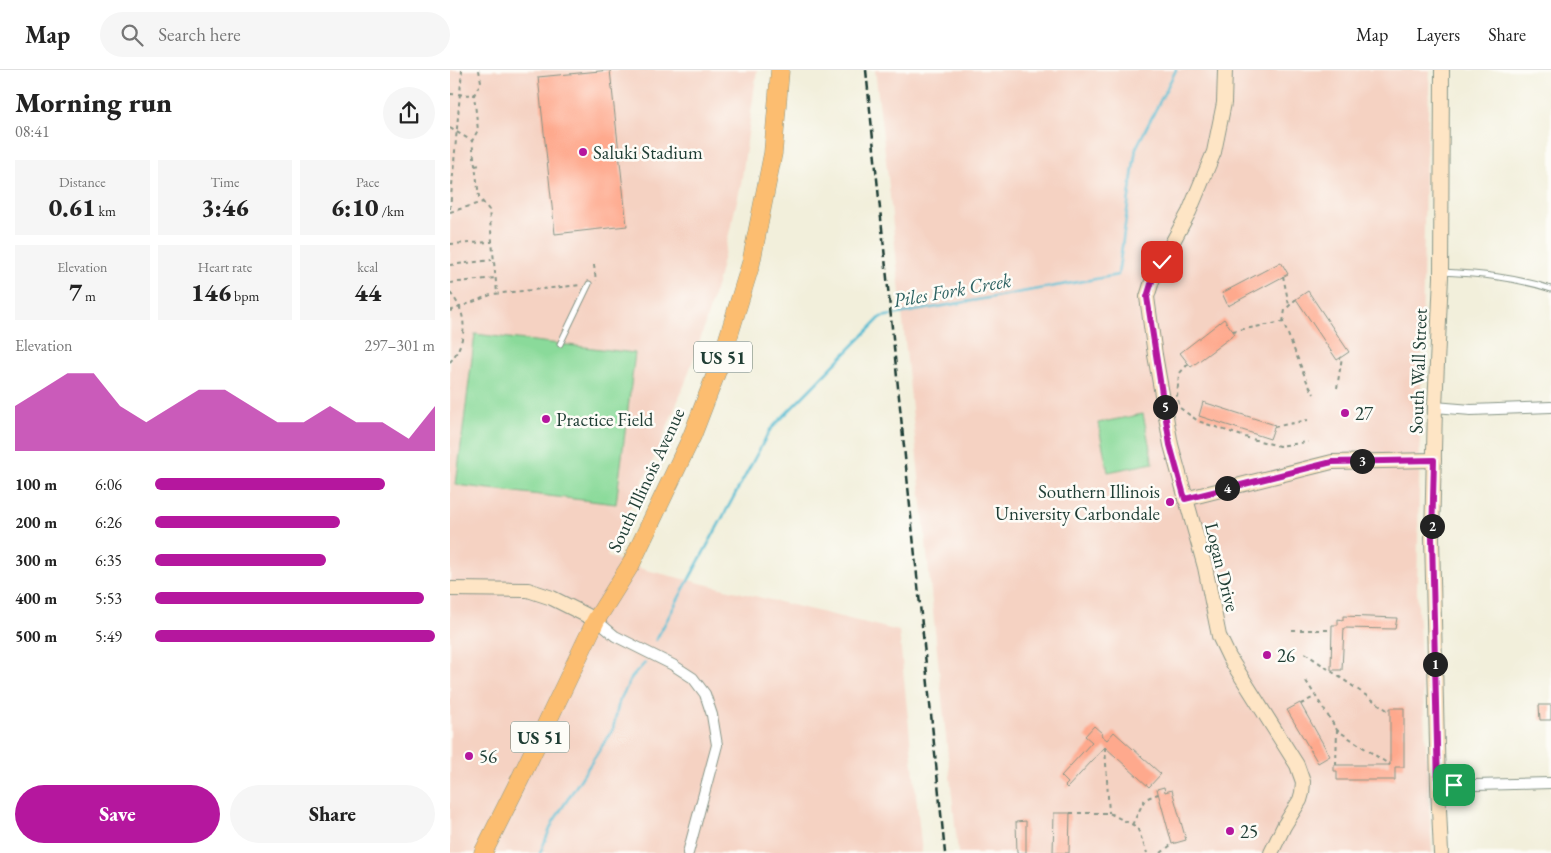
<!DOCTYPE html>
<html lang="en">
<head>
<meta charset="utf-8">
<style>
  :root { --surface:#fff; --page:#f6f6f6; --text:#222; --muted:#767676; --line:#e0e0e0; --accent:#b5179e }
  body { margin:0; font-family:"EB Garamond",serif; background:var(--page); color:var(--text); height:100vh; display:flex; flex-direction:column; font-size:19px; white-space:nowrap }
  * { box-sizing:border-box; margin:0 }
  p { font-size:16px; color:var(--muted) }
  .icon { flex:none; width:28px; height:28px; fill:none; stroke:currentColor; stroke-width:2; stroke-linecap:round; stroke-linejoin:round }
  .map { position:relative; flex:1; overflow:hidden }
  .side { display:flex; flex-direction:column; background:var(--surface); width:450px }
  .side>* { flex:none }
  .pin { position:absolute; display:grid; place-items:center; width:42px; height:42px; color:#fff; margin:-21px; border-radius:10px; box-shadow:0 2px 8px #0006 }
  .km { position:absolute; width:25px; height:25px; margin:-12px; border-radius:50%; background:#222; color:#fff; font-size:14px; line-height:25px; text-align:center }
  .round { display:grid; place-items:center; flex:none; width:52px; height:52px; border-radius:26px; background:var(--page) }
  .summary { display:flex; align-items:center; justify-content:space-between; height:85px; padding:0 15px }
  h1 { font-size:28px; font-weight:800; line-height:38px }
  .figures { display:grid; grid-template-columns:repeat(3,1fr); gap:8px; height:85px; padding:5px 15px }
  .figures div { display:grid; align-content:center; border-radius:0px; background:var(--page); text-align:center }
  .figures b { font-size:25px; font-weight:800 }
  .figures small { font-size:14px; font-weight:400 }
  .figures p { font-size:14px }
  .chart { height:140px; padding:10px 15px }
  .chart p { display:flex; justify-content:space-between }
  .chart svg { width:100%; height:90px; margin-top:5px; fill:var(--accent); opacity:.7 }
  .action { display:flex; gap:10px; margin-top:auto; padding:10px 15px }
  .action a { flex:1; height:58px; border-radius:30px; background:var(--accent); color:#fff; font-size:20px; font-weight:800; line-height:58px; text-align:center }
  .action a+a { background:var(--page); color:var(--text) }
  ul { padding:0 15px; list-style:none; font-size:16px }
  li { display:grid; grid-template-columns:80px 60px 1fr; align-items:center; height:38px }
  li i { height:12px; border-radius:6px; background:var(--accent) }
  header { display:flex; align-items:center; gap:30px; box-sizing:border-box; height:70px; padding:0 25px; background:var(--surface); border-bottom:1px solid var(--line) }
  header strong { font-size:24px }
  nav { display:flex; gap:28px; margin-inline-start:auto; font-size:18px }
  .search { width:350px; height:45px; background:var(--page); display:flex; align-items:center; gap:12px; box-sizing:border-box; padding:0 18px; border-radius:28px; color:var(--muted); font-size:19px }
  main { display:flex; flex:1; min-height:0 }
  .map>svg:first-child { display:block }
  .built { fill:#f5d2c2 }
  .green { fill:#8ada9a; stroke:#548c67 }
  .lines { fill:none; stroke-linecap:round; stroke-linejoin:round }
  .stream { stroke:#55bcd2; stroke-width:2.5 }
  .building { fill:#fea98d }
  .lane-casing { stroke:#889688; stroke-width:7 }
  .street-casing { stroke:#889688; stroke-width:12 }
  .secondary-casing { stroke:#889688; stroke-width:16 }
  .highway-casing { stroke:#889688; stroke-width:19 }
  .path { stroke:#889688; stroke-width:2; stroke-dasharray:4 4; stroke-linecap:butt }
  .lane { stroke:#fff; stroke-width:5 }
  .street { stroke:#fff; stroke-width:10 }
  .secondary { stroke:#fee5c5; stroke-width:14 }
  .highway { stroke:#fcbd6f; stroke-width:18 }
  .rail { stroke:#1f3d34; stroke-width:2.5; stroke-dasharray:8 4; stroke-linecap:butt }
  .route-casing { stroke:#fff; stroke-width:10 }
  .route { stroke:#b5179e; stroke-width:6 }
  .poi-dot { fill:#b5179e; stroke:#fdfcf7; stroke-width:2 }
  .labels { text-anchor:middle; dominant-baseline:central; stroke-width:5; stroke-linejoin:round; paint-order:stroke }
  .shield { fill:#fdfcf7; stroke:#62766e; stroke-width:1 }
  .shield-label { font-size:18px; font-weight:bold; fill:#1f3d34 }
  .poi-label { font-size:19px; fill:#1f3d34; stroke:#fdfcf7; text-anchor:start }
  .street-label { font-size:19px; fill:#1f3d34; stroke:#fdfcf7 }
  .water-label { font-size:20px; font-style:italic; fill:#2f6363; stroke:#fdfcf7 }
</style>
</head>
<body>
<header>
<strong>Map</strong>
<div class="search"><svg class="icon" aria-label="search" viewBox="0 0 24 24"><circle cx="10" cy="10" r="6"/><path d="M15 15l6 6"/></svg>Search here</div>
<nav><a>Map</a><a>Layers</a><a>Share</a></nav>
</header>
<main>
<section class="side">
<div class="summary"><div><h1>Morning run</h1><p>08:41</p></div><a class="round"><svg class="icon" aria-label="share" viewBox="0 0 24 24"><path d="M12 15V3M7 8l5-5 5 5M5 13v7h14v-7"/></svg></a></div>
<div class="figures">
<div><p>Distance</p><b>0.61<small> km</small></b></div>
<div><p>Time</p><b>3:46</b></div>
<div><p>Pace</p><b>6:10<small> /km</small></b></div>
</div>
<div class="figures">
<div><p>Elevation</p><b>7<small> m</small></b></div>
<div><p>Heart rate</p><b>146<small> bpm</small></b></div>
<div><p>kcal</p><b>44</b></div>
</div>
<div class="chart"><p><span>Elevation</span>297–301 m</p>
<svg viewBox="0 0 160 44" preserveAspectRatio="none"><path d="M0 44V22L10 14L20 6L30 6L40 22L50 30L60 22L70 14L80 14L90 22L100 30L110 30L120 22L130 30L140 30L150 38L160 22V44z"/></svg>
</div>
<ul>
<li><b>100 m</b>6:06<i style="width:82%"></i></li>
<li><b>200 m</b>6:26<i style="width:66%"></i></li>
<li><b>300 m</b>6:35<i style="width:61%"></i></li>
<li><b>400 m</b>5:53<i style="width:96%"></i></li>
<li><b>500 m</b>5:49<i style="width:100%"></i></li>
</ul>
<div class="action"><a>Save</a><a>Share</a></div>
</section>
<div class="map">
<svg width="1101" height="783" viewBox="0 0 1101 783">
  <rect width="100%" height="100%" fill="#fdfcf7"/>
  <filter id="ink" filterUnits="userSpaceOnUse"><feTurbulence type="fractalNoise" baseFrequency=".02" numOctaves="2"/><feDisplacementMap in="SourceGraphic" scale="10" xChannelSelector="R" yChannelSelector="G"/><feConvolveMatrix kernelMatrix="1 2 1 2 8 2 1 2 1" color-interpolation-filters="sRGB"/></filter>
  <filter id="wash" filterUnits="userSpaceOnUse"><feTurbulence type="fractalNoise" baseFrequency=".0096" numOctaves="4" result="noise"/><feDisplacementMap in="SourceGraphic" scale="20" xChannelSelector="R" yChannelSelector="G"/><feGaussianBlur stdDeviation="1.12" result="paint"/><feColorMatrix in="noise" values="0 0 0 0 0 0 0 0 0 0 0 0 0 0 0 0 0 1.4 0 .05"/><feComposite in="paint" operator="in"/></filter>
  <g filter="url(#wash)">
    <rect width="100%" height="100%" fill="#f2efdb"/>
    <!-- built -->
    <g class="built">
      <polygon points="0,0 307,0 291,114 268,210 252,264 234,316 207,382 157,486 192,499 449,561 472,783 0,783"/>
      <polygon points="425,0 980,0 975,109 967,521 982,783 508,783 438,107"/>
    </g>
    <!-- green -->
    <g class="green">
      <polygon points="25,264 185,283 166,434 6,415"/>
      <polygon points="693,344 703,393 658,402 648,353"/>
    </g>
    <g class="lines">
      <!-- stream -->
      <g class="stream">
        <polyline points="206,570 320,360 431,247 668,205 686,78 726,0"/>
        <polyline points="90,783 103,752 163,659 169,632 182,607 195,593"/>
      </g>
    </g>
    <g id="blocks">
      <!-- building -->
      <g class="building">
        <polygon points="160,0 177,156 105,164 88,7"/>
        <polygon points="831,192 838,204 778,236 772,223"/>
        <polygon points="858,221 899,282 887,290 846,229"/>
        <polygon points="774,249 785,264 741,297 730,283"/>
        <polygon points="753,332 825,355 820,369 749,346"/>
        <polygon points="893,546 947,548 945,559 894,558 892,600 881,600 882,555 888,555 888,549 893,550"/>
        <polygon points="850,633 880,686 868,693 837,640"/>
        <polygon points="1089,635 1101,635 1101,650 1090,650"/>
        <polygon points="940,638 954,638 954,697 945,697 945,710 887,710 887,701 884,701 884,695 940,695"/>
        <polygon points="644,656 652,663 651,665 657,670 664,662 711,704 699,717 655,677 617,718 615,716 618,713 611,706 642,672 635,666"/>
        <polygon points="714,717 715,722 722,720 736,770 722,774 707,719"/>
        <polygon points="604,743 620,743 619,783 603,783"/>
        <polygon points="576,751 576,783 567,783 566,752"/>
      </g>
    </g>
  </g>
  <g filter="url(#ink)">
    <use href="#blocks" fill-opacity="0" stroke="#889688" stroke-width="1"/>
    <g class="lines">
      <defs>
        <g id="lane">
          <path d="M992 202C1029 204 1065 207 1101 219"/>
          <polyline points="110,274 139,214"/>
        </g>
        <g id="street">
          <polyline points="985,337 1021,340 1101,337"/>
          <polyline points="146,550 165,566 223,595 243,608 255,624 262,645 267,675 238,783"/>
          <polyline points="988,716 1101,713"/>
        </g>
        <g id="secondary">
          <polyline points="775,0 774,33 764,82 739,142 703,208 697,227 705,285 721,375 755,497 769,566 779,587 847,695 853,712 852,723 850,730 834,756 821,783"/>
          <polyline points="735,429 882,392 984,390"/>
          <polyline points="0,519 78,520 102,528 146,550"/>
          <polyline points="991,783 988,716 982,468 985,337 991,207 992,0"/>
        </g>
        <polyline id="highway" points="33,783 70,709 146,550 181,494 242,366 272,288 301,193 323,83 330,0"/>
      </defs>
      <!-- lane casing -->
      <use href="#lane" class="lane-casing"/>
      <!-- street casing -->
      <use href="#street" class="street-casing"/>
      <!-- secondary casing -->
      <use href="#secondary" class="secondary-casing"/>
      <!-- highway casing -->
      <use href="#highway" class="highway-casing"/>
      <!-- path -->
      <g class="path">
        <polyline points="29,0 31,12 24,25 28,60 22,71 29,127 39,140 47,223"/>
        <polyline points="0,24 23,25"/>
        <polyline points="0,58 22,71"/>
        <polyline points="25,96 31,95"/>
        <polyline points="0,139 12,0"/>
        <polyline points="0,142 33,132"/>
        <polyline points="0,174 42,172"/>
        <polyline points="0,195 42,190"/>
        <polyline points="144,195 146,211"/>
        <polyline points="833,206 839,235"/>
        <polyline points="0,213 45,208"/>
        <path d="M0 223C19 243 17 272 0 292"/>
        <polyline points="0,241 43,224 131,215"/>
        <polyline points="833,252 835,240 846,229"/>
        <polyline points="783,261 833,252 858,314 864,324"/>
        <polyline points="738,294 729,304 727,326 730,338 748,351 798,368 829,376 858,372"/>
        <polyline points="887,318 892,287"/>
        <polyline points="824,357 858,350"/>
        <polyline points="842,560 882,560"/>
        <polyline points="855,583 940,642"/>
        <polyline points="856,611 887,660 940,695"/>
        <polyline points="851,634 866,626"/>
        <polyline points="655,677 659,743"/>
        <polyline points="886,695 887,660"/>
        <polyline points="620,743 659,743 687,757 697,783"/>
        <polyline points="682,755 695,729 708,724"/>
        <polyline points="711,783 722,774"/>
      </g>
      <!-- lane -->
      <use href="#lane" class="lane"/>
      <!-- street -->
      <use href="#street" class="street"/>
      <!-- secondary -->
      <use href="#secondary" class="secondary"/>
      <!-- highway -->
      <use href="#highway" class="highway"/>
      <!-- rail -->
      <polyline class="rail" points="416,0 495,783"/>
    </g>
  </g>
  <g class="lines" filter="url(#ink)">
    <defs>
      <polyline id="route" points="712,192 703,208 697,227 720,375 735,429 882,392 984,390 982,468 988,716 1004,715"/>
    </defs>
    <!-- route casing -->
    <use href="#route" class="route-casing"/>
    <!-- route -->
    <use href="#route" class="route"/>
  </g>
  <!-- markers -->
  <g class="poi-dot">
    <circle cx="133" cy="82" r="5"/>
    <circle cx="895" cy="343" r="5"/>
    <circle cx="96" cy="349" r="5"/>
    <circle cx="720" cy="432" r="5"/>
    <circle cx="817" cy="585" r="5"/>
    <circle cx="19" cy="686" r="5"/>
    <circle cx="780" cy="761" r="5"/>
  </g>
  <g class="labels">
    <!-- shield labels -->
    <g class="shield">
      <rect x="244" y="271.5" width="58" height="31" rx="4"/>
      <rect x="61" y="651.5" width="58" height="31" rx="4"/>
    </g>
    <g class="shield-label">
      <text x="273" y="287">US 51</text>
      <text x="90" y="667">US 51</text>
    </g>
    <!-- poi labels -->
    <g class="poi-label">
      <text x="143" y="82">Saluki Stadium</text>
      <text x="905" y="343">27</text>
      <text x="106" y="349">Practice Field</text>
      <text x="710" y="421" text-anchor="end">Southern Illinois<tspan x="710" dy="22">University Carbondale</tspan></text>
      <text x="827" y="585">26</text>
      <text x="29" y="686">56</text>
      <text x="790" y="761">25</text>
    </g>
    <!-- street labels -->
    <g class="street-label">
      <text transform="translate(968 301) rotate(-88)">South Wall Street</text>
      <text transform="translate(196 410) rotate(-65)">South Illinois Avenue</text>
      <text transform="translate(772 497) rotate(76)">Logan Drive</text>
    </g>
    <!-- water labels -->
    <g class="water-label">
      <text transform="translate(502 220) rotate(-10)">Piles Fork Creek</text>
    </g>
  </g>
</svg>
<div class="pin" style="left:1004px;top:715px;background:#1e9e55"><svg class="icon" aria-label="arrive" viewBox="0 0 24 24"><path d="M6 21V4h12l-3 4 3 4H6"/></svg></div>
<div class="pin" style="left:712px;top:192px;background:#d93025"><svg class="icon" aria-label="check" viewBox="0 0 24 24"><path d="M5 12l5 5 9-10"/></svg></div>
<b class="km" style="left:985px;top:594px">1</b>
<b class="km" style="left:982px;top:456px">2</b>
<b class="km" style="left:912px;top:391px">3</b>
<b class="km" style="left:777px;top:418px">4</b>
<b class="km" style="left:715px;top:337px">5</b>
</div>
</main>
</body>
</html>
